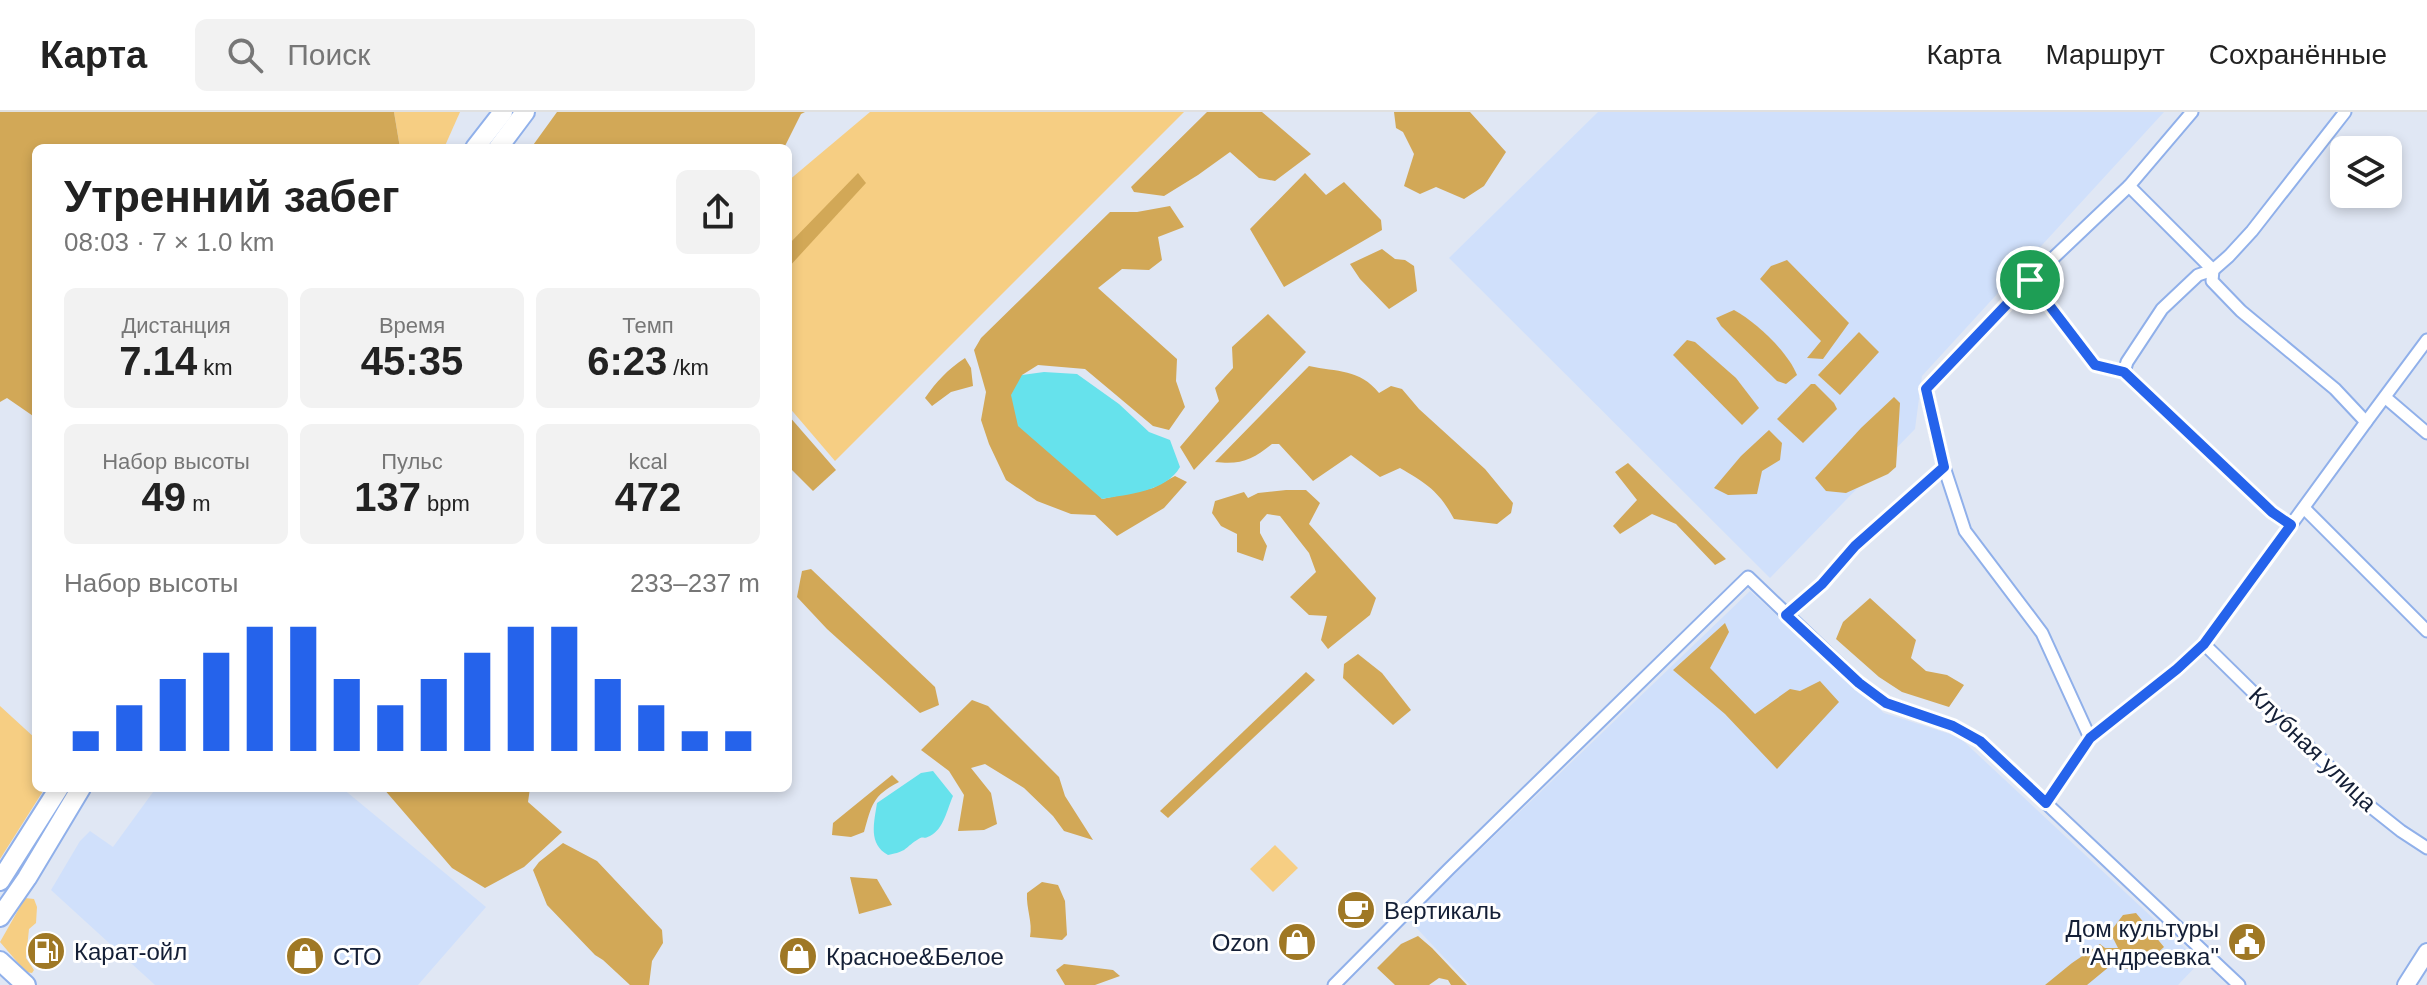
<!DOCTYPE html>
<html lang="ru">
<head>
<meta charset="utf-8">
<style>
  :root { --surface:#fff; --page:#f2f2f2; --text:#222; --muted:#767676; --line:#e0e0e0; --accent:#2563eb }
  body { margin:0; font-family:Helvetica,sans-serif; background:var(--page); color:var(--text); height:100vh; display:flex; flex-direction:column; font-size:30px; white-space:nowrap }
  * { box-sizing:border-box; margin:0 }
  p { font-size:26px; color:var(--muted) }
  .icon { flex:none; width:44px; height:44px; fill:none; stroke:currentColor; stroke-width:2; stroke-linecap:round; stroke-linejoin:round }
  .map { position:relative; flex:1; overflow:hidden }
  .side { position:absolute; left:32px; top:32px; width:760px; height:648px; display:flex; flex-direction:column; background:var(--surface); border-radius:12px; box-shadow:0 4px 12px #0003 }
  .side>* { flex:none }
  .tools { position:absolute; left:2330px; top:24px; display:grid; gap:16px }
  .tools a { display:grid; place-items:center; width:72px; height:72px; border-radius:12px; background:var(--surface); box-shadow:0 4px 12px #0003; font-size:40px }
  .pin { position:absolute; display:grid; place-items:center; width:68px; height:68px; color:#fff; margin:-34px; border:4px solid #fff; border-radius:50%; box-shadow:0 2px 8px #0007 }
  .round { display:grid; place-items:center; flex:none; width:84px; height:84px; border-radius:12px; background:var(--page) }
  .head { display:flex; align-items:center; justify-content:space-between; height:136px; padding:0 32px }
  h1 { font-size:44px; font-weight:800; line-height:60px }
  .metrics { display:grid; grid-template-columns:repeat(3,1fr); gap:12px; height:136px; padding:8px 32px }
  .metrics div { display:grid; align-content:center; border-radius:12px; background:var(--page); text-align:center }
  .metrics b { font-size:40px; font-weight:800 }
  .metrics small { font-size:22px; font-weight:400 }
  .metrics p { font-size:22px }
  .chart { height:224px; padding:16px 32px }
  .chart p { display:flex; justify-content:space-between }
  .chart svg { width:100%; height:144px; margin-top:8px; stroke:var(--accent); stroke-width:6 }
  header { display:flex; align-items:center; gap:48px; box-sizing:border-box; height:112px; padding:0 40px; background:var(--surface); border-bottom:2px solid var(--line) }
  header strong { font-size:38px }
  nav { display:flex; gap:44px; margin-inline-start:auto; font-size:28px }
  .search { width:560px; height:72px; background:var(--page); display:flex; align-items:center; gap:20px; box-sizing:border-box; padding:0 28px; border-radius:12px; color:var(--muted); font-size:30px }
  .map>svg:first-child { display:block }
  .built { fill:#d0e0fb }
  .green { fill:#f6ce83 }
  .forest { fill:#d2a857 }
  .water { fill:#66e2ec }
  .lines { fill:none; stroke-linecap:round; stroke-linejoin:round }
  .minor-casing { stroke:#90b0ea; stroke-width:15 }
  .secondary-casing { stroke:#90b0ea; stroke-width:20 }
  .primary-casing { stroke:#90b0ea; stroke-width:22 }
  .minor { stroke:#fff; stroke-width:11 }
  .secondary { stroke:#fff; stroke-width:16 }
  .primary { stroke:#fff; stroke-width:18 }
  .route-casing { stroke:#fff; stroke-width:16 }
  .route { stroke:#2563eb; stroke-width:10 }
  .labels { text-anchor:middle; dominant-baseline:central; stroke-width:6; stroke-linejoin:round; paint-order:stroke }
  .street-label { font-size:24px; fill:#141f36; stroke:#fff }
  .poi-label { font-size:24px; fill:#141f36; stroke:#fff; text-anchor:start }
</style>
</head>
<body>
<header>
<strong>Карта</strong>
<div class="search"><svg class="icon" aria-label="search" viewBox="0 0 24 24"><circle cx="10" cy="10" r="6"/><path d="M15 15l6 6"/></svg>Поиск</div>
<nav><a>Карта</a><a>Маршрут</a><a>Сохранённые</a></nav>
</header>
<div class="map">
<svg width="2427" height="873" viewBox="0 0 2427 873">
  <rect width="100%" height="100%" fill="#e0e7f4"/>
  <!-- built -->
  <g class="built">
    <polygon points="1598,0 2164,0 1922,264 1915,317 1770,466 1449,146"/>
    <polygon points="1750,479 1884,601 1959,625 2200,850 2178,873 1470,873 1408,807"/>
    <polygon points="156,676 342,676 486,795 418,873 155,873 51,778 80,729 90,719 113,735"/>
  </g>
  <!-- green -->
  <g class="green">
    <polygon points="394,0 460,0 444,36 400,36"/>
    <polygon points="870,0 1184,0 835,349 788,294 788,69"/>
    <polygon points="0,594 36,627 36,676 45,676 0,747"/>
    <polygon points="1275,733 1298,756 1273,780 1250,757"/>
    <polygon points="25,786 34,787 37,795 36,811 29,817 26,846 34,858 32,861 26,860 0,830"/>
  </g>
  <!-- forest -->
  <g class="forest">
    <polygon points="0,0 394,0 400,36 36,36 36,306 7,286 0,290"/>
    <polygon points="557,0 805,0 801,2 784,36 531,36"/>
    <polygon points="1207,0 1262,0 1311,42 1275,69 1259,66 1230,40 1198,63 1164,84 1134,80 1131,75"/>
    <polygon points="1394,0 1470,0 1506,40 1484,74 1464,87 1436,75 1420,82 1404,74 1414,42 1403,20 1396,16"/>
    <polygon points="858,61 866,71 788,156 788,133"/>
    <polygon points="1305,61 1326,83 1344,70 1381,108 1382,118 1284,175 1250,117"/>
    <polygon points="1170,94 1184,115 1158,125 1162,148 1149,158 1122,157 1098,176 1177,247 1176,269 1185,295 1169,318 1153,314 1085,257 1038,253 1022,263 1102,387 1153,376 1175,364 1187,370 1164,396 1117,424 1095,403 1071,402 1037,389 1006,368 989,332 981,308 986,280 974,238 981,226 1110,100 1137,100"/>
    <polygon points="1382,137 1395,147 1405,148 1414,154 1417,179 1389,197 1360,167 1350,152"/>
    <polygon points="1787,148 1849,211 1823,247 1807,246 1821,229 1760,167 1771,154"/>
    <path d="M1734 198C1756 210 1788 240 1797 263L1786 272 1777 269 1721 214 1716 206Z"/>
    <polygon points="1268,202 1306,240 1194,358 1180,335 1219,289 1215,276 1233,256 1232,235"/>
    <polygon points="1859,220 1879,240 1840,283 1818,263"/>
    <polygon points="1687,228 1695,230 1736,266 1759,296 1742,313 1673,243"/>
    <path d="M965 246 971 256 973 274 951 280 932 294 925 286C936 270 948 257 965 246Z"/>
    <path d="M1309 254C1337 260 1360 257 1379 281L1391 274 1402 277 1419 297 1485 357 1513 391 1511 401 1497 412 1454 407C1439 379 1427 372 1400 356L1380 365 1351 343 1313 369 1279 332H1272C1252 348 1241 353 1215 350Z"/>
    <polygon points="1811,272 1815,272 1834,291 1837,297 1803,331 1777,307"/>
    <polygon points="1894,285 1900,291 1896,355 1888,362 1846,381 1826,379 1815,366 1861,316"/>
    <polygon points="788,303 836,358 813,379 788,354"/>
    <polygon points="1769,318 1782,331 1780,348 1762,359 1757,382 1728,383 1714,376 1741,344"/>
    <polygon points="1628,351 1726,447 1715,453 1676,412 1652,402 1620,422 1613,414 1637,388 1615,360"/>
    <polygon points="1286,378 1306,378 1320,391 1309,412 1376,486 1370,503 1328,537 1321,528 1327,504 1309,503 1290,485 1316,460 1309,441 1280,404 1267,402 1260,410 1260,421 1267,434 1263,449 1237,440 1237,422 1221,414 1212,401 1215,389 1244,380 1248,386 1258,381"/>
    <polygon points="811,457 935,575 939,593 920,601 827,517 797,485 802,459"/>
    <polygon points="1870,486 1916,528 1911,546 1926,559 1947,563 1964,573 1949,595 1902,580 1879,565 1836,527 1843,510"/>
    <polygon points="1725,511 1729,520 1710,556 1755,602 1790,577 1800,579 1820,569 1839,590 1777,657 1725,602 1673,558"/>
    <polygon points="1358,542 1382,561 1411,598 1393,613 1343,566 1344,552"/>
    <polygon points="1306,560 1315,568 1168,706 1160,699"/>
    <polygon points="972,588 988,594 1059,665 1065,684 1093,728 1064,719 1053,704 1024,676 985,652 971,656 991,681 997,712 984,718 958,719 964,683 949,659 921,638"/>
    <path d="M892 663 899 670C872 684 872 693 864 720L851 725 832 723 833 711Z"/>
    <polygon points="383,676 530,676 528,690 562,720 524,755 485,776 452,756"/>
    <polygon points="563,731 597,749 662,818 663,831 652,849 649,873 630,873 603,848 595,843 547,793 533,758 539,750"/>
    <polygon points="850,765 877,767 892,793 859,802"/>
    <path d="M1042 770 1058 773 1065 789 1067 823 1062 828 1030 825C1033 810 1026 797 1027 781Z"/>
    <polygon points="2136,801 2164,835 2138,858 2110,854 2087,873 2045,873 2072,851 2100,832 2105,836 2118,836 2110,820 2123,803"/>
    <polygon points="1418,824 1432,836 1467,873 1451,873 1448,868 1439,866 1429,873 1395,873 1377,856 1401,832"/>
    <polygon points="1064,852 1113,858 1120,864 1095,873 1065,873 1056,858"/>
  </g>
  <!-- water -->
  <g class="water">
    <path d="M1044 260 1077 262 1119 292 1149 320 1170 328 1180 355C1166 380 1128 382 1102 387L1018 314 1011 283 1022 263Z"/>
    <path d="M933 659 953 684C947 697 944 717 930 724 922 728 924 723 917 728 903 737 908 739 888 743 868 732 874 711 877 691L921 661Z"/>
  </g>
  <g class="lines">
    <defs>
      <g id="minor">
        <polyline points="2129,74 2192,0"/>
        <polyline points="2030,168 2095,253 2124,260 2272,400 2291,413"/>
        <polyline points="2124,260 2127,250 2162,197 2198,163 2213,158 2229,144 2252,119 2345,0"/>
        <polyline points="2386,286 2427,321"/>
        <polyline points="2366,310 2427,228"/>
        <polyline points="2304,396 2427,519"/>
        <polyline points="1786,503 1822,472 1855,434 1944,355"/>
        <polyline points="2204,532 2367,692 2401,719 2427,736"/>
        <polyline points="2046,691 2090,626 2177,557 2204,532 2366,310 2335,277 2241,199 2212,169 2213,158 2129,74 2030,168 1926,277 1944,355 1965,419 2042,521 2090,626"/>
        <polyline points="1334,873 1449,757 1748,465 1859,571 1886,591 1953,614 1980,629 2239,873"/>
      </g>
      <polyline id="secondary" points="2406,873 2427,840"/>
      <g id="primary">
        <polyline points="475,36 503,0"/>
        <polyline points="498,36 525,0"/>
        <polyline points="0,769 59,676"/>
        <polyline points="0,805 27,766 81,676"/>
        <polyline points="0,849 26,873"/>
      </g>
    </defs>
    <!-- minor casing -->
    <use href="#minor" class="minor-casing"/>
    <!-- secondary casing -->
    <use href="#secondary" class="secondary-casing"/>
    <!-- primary casing -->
    <use href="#primary" class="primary-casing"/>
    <!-- minor -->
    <use href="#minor" class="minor"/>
    <!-- secondary -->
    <use href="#secondary" class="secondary"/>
    <!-- primary -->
    <use href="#primary" class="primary"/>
  </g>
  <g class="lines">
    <defs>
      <polygon id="route" points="2030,168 2095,253 2124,260 2272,400 2291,413 2204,532 2177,557 2090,626 2046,691 1980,629 1953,614 1886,591 1859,571 1786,503 1822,472 1855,434 1944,355 1926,277"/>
    </defs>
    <!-- route casing -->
    <use href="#route" class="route-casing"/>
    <!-- route -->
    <use href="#route" class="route"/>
  </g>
  <!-- icons -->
  <defs>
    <symbol id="cafe-disc" viewBox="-11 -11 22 22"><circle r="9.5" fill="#9f7825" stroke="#fff"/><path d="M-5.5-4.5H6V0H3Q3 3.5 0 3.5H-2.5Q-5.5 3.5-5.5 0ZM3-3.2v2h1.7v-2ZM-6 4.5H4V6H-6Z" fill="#fff"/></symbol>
    <symbol id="shop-disc" viewBox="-11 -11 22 22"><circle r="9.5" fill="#9f7825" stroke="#fff"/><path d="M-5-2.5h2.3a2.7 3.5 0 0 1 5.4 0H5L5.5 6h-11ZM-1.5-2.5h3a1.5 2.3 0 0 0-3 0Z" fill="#fff"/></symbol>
    <symbol id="civic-disc" viewBox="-11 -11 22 22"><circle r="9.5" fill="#9f7825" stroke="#fff"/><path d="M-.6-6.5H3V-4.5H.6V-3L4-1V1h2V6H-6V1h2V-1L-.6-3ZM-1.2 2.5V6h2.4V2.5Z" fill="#fff"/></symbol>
    <symbol id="fuel-disc" viewBox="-11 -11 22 22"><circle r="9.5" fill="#9f7825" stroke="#fff"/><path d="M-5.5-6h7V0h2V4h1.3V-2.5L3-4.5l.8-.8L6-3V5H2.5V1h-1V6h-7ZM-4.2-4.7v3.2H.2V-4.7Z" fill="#fff"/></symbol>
  </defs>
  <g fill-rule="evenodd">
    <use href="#cafe-disc" x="1334" y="776" width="44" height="44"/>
    <use href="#shop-disc" x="1275" y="808" width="44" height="44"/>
    <use href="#civic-disc" x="2225" y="808" width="44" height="44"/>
    <use href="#fuel-disc" x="24" y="817" width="44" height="44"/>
    <use href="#shop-disc" x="283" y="822" width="44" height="44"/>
    <use href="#shop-disc" x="776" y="822" width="44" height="44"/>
  </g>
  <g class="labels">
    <!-- street labels -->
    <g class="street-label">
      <text transform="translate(2313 637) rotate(44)">Клубная улица</text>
    </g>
    <!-- poi labels -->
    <g class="poi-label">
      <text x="1384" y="798">Вертикаль</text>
      <text x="2219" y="816" text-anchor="end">Дом культуры<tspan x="2219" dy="28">"Андреевка"</tspan></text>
      <text x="1269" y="830" text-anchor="end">Ozon</text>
      <text x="74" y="839">Карат-ойл</text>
      <text x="333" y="844">СТО</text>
      <text x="826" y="844">Красное&amp;Белое</text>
    </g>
  </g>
</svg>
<div class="tools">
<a><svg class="icon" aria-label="layers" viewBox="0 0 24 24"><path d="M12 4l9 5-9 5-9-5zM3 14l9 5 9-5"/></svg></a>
</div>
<div class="pin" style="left:2030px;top:168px;background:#1e9e55"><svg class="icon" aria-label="arrive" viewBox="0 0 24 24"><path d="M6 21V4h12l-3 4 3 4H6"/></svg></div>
<section class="side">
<div class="head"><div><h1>Утренний забег</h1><p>08:03 · 7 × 1.0 km</p></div><a class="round"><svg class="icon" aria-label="share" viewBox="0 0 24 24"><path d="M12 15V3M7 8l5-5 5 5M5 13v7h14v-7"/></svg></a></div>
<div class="metrics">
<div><p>Дистанция</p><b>7.14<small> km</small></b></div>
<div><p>Время</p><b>45:35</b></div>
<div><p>Темп</p><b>6:23<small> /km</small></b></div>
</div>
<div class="metrics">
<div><p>Набор высоты</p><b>49<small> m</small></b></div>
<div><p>Пульс</p><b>137<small> bpm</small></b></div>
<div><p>kcal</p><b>472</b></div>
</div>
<div class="chart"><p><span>Набор высоты</span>233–237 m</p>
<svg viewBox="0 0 160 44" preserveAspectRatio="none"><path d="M5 44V38M15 44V30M25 44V22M35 44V14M45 44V6M55 44V6M65 44V22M75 44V30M85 44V22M95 44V14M105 44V6M115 44V6M125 44V22M135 44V30M145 44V38M155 44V38"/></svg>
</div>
</section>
</div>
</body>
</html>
